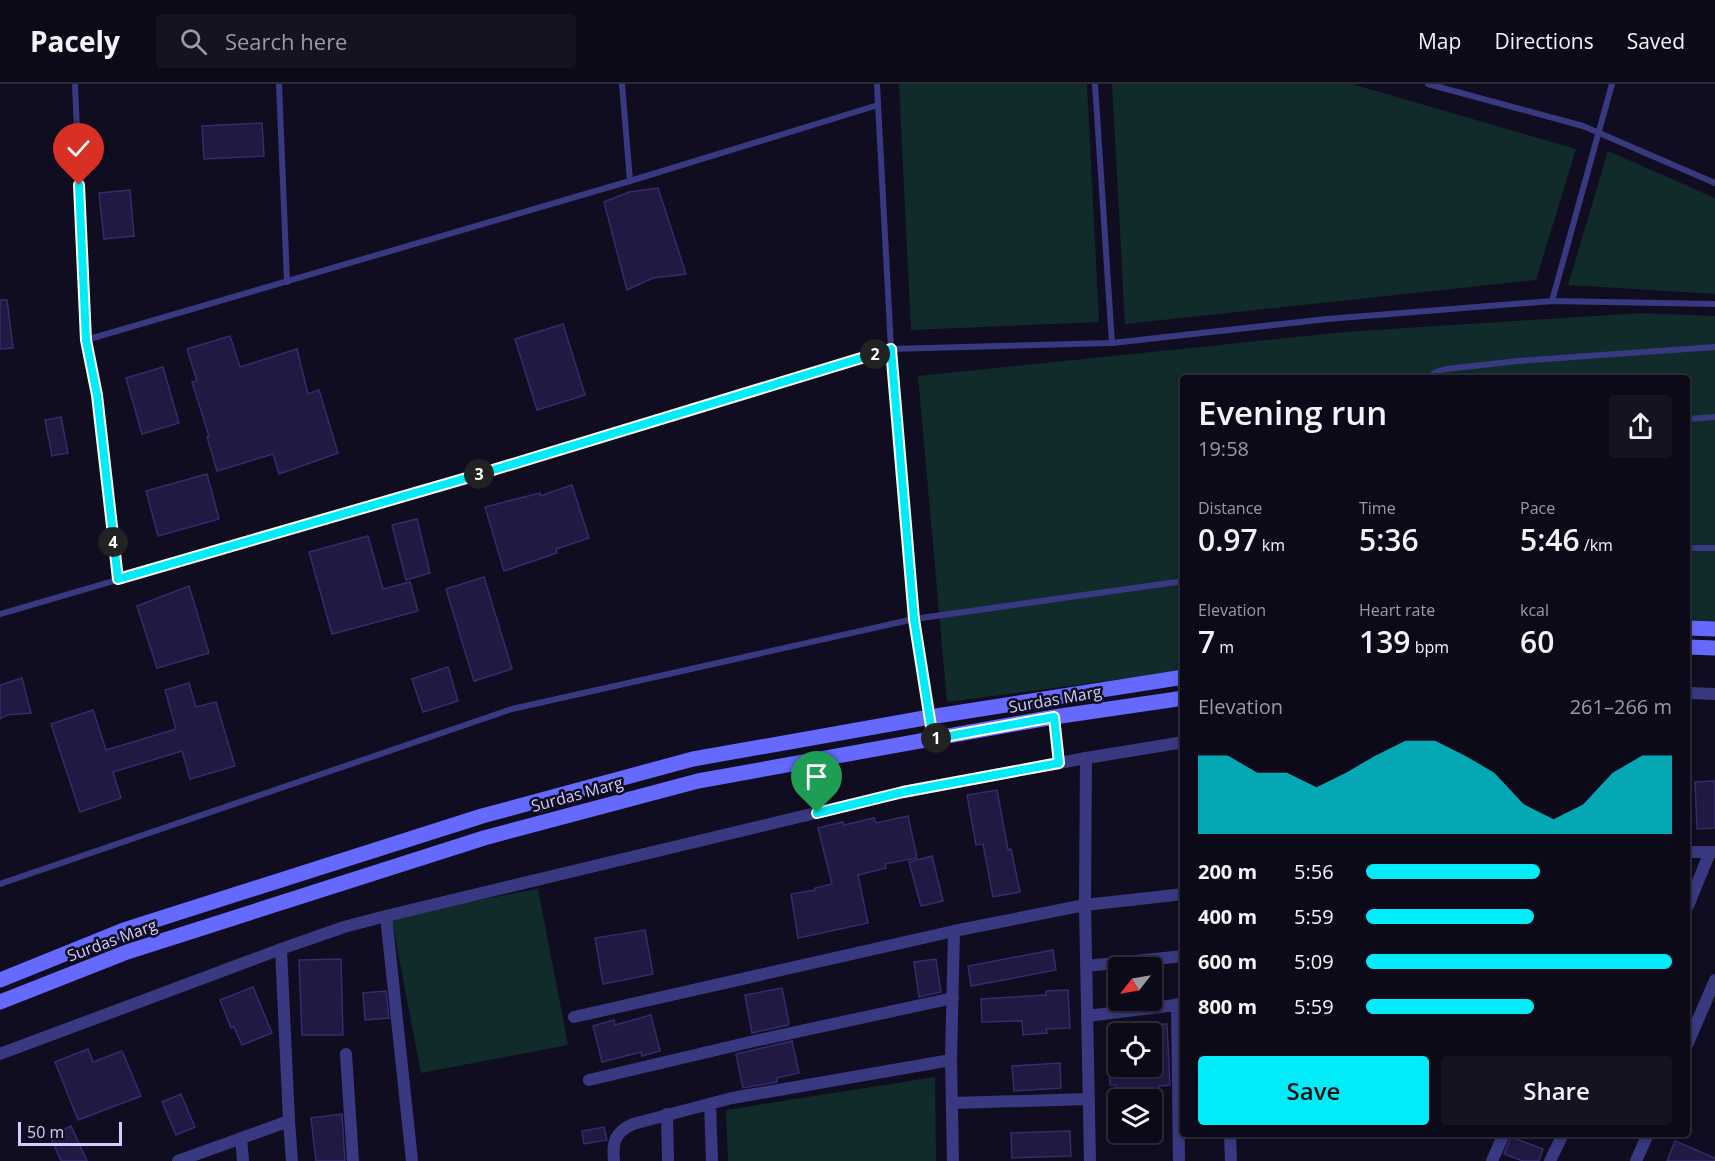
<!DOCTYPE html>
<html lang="en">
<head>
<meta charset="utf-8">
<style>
  :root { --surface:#0c0a19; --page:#151322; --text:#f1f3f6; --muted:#9a9aa2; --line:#2c2b38; --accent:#01ecf8 }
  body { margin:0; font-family:"Open Sans",sans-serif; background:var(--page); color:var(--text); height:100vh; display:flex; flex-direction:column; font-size:22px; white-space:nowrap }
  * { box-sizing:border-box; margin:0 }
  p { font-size:20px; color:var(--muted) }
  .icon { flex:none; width:33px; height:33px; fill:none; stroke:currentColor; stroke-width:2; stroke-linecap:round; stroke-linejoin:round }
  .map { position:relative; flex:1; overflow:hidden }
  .panel { position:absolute; left:1180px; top:291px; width:510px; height:762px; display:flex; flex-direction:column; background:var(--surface); border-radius:6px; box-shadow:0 3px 9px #0003,0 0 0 2px var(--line) }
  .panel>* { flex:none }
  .needle { width:39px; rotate:239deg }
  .controls { position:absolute; left:1108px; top:873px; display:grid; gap:12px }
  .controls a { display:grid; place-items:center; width:54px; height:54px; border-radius:6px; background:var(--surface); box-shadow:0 3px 9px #0003,0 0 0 2px var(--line); font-size:30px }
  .scale { position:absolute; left:18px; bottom:15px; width:104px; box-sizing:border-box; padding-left:6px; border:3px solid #d1ceff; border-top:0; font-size:16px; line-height:21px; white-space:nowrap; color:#d1ceff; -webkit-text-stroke:4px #100d21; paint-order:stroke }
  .pin { position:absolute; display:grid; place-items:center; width:51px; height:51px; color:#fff; margin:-62px -26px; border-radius:50% 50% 50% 0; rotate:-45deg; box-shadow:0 0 6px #0007 }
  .pin .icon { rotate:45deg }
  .km { position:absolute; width:30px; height:30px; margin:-15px; border-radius:50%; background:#222; color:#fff; font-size:16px; line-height:30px; text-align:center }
  .round { display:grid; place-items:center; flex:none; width:63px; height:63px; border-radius:6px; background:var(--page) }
  .headline { display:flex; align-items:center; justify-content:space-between; height:102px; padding:0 18px }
  h1 { font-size:33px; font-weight:600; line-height:45px }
  .stats { display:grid; grid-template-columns:repeat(3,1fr); gap:9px; height:102px; padding:6px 18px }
  .stats div { display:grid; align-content:center }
  .stats b { font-size:30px; font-weight:600 }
  .stats small { font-size:16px; font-weight:400 }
  .stats p { font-size:16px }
  .chart { height:168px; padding:12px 18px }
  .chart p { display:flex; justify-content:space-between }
  .chart svg { width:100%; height:108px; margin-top:6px; fill:var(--accent); opacity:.7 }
  .action { display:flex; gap:12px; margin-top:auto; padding:12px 18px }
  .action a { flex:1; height:69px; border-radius:6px; background:var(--accent); color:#111; font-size:24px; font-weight:600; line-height:69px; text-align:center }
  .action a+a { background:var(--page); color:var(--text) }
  ul { padding:0 18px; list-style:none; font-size:20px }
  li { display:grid; grid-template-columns:96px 72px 1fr; align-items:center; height:45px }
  li i { height:15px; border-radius:8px; background:var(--accent) }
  header { display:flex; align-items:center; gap:36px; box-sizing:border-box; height:84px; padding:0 30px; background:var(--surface); border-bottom:2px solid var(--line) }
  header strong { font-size:28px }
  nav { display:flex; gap:33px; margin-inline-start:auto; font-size:21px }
  .search { width:420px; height:54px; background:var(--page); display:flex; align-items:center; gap:15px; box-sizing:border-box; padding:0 21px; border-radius:6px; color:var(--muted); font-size:22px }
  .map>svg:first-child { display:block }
  .green { fill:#102b29 }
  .building { fill:#201942; stroke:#352b6e; stroke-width:1.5 }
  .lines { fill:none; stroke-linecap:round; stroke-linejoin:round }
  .lane { stroke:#383980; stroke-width:6 }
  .street { stroke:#383980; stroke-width:12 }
  .secondary { stroke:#6569fe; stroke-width:15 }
  .route-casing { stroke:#fff; stroke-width:12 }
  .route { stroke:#01ecf8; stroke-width:8 }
  .labels { text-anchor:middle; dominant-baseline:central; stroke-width:5; stroke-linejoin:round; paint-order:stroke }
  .street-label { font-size:16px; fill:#d1ceff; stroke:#100d21 }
</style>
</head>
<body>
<header>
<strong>Pacely</strong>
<div class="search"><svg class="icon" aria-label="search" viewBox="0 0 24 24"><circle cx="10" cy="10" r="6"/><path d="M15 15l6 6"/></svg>Search here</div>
<nav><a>Map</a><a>Directions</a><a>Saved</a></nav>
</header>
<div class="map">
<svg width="1715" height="1077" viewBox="0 0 1715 1077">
  <rect width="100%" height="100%" fill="#100d21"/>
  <!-- green -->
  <g class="green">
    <polygon points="899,0 1087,0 1099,238 911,246"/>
    <polygon points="1112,0 1352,0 1576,65 1536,196 1125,240"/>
    <polygon points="1608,67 1715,114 1715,210 1568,201"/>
    <polygon points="1641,229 1715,232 1715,547 1688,548 1688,294 1184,294 1183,587 947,618 918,292 1344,248"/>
    <polygon points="538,805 568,961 421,989 391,832"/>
    <polygon points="935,993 936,1077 728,1077 726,1026"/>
  </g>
  <!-- building -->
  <g class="building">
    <polygon points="262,39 264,72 204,75 202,42"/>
    <polygon points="658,104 686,190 653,194 627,206 604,118 629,108"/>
    <polygon points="130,106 134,152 104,155 99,109"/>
    <polygon points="0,216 7,216 13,264 0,265"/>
    <polygon points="563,240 585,311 537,326 515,255"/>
    <polygon points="230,252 240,283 297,265 308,310 319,306 338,369 279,390 273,370 217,387 207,353 209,352 192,298 197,297 187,265"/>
    <polygon points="163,283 179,339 142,350 126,294"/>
    <polygon points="61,333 68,369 52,372 45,336"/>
    <polygon points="207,390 219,435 158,452 146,407"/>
    <polygon points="572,401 589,454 556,465 557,469 504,487 485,423 540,409 540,412"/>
    <polygon points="417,435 430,489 406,496 392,441"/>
    <polygon points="368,452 383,505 410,498 418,527 332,550 309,468"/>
    <polygon points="484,493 512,585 474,597 446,505"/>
    <polygon points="189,502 209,569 157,584 137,522"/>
    <polygon points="448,583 458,617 423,628 412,595"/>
    <polygon points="22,594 31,629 7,631 0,635 0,601"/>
    <polygon points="189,599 196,623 216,618 235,682 190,695 182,667 113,688 121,714 80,728 51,640 93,626 106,666 176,645 165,606"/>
    <polygon points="1715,697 1715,744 1697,745 1695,698"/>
    <polygon points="997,706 1008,766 1011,765 1020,808 993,813 983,760 976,761 967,711"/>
    <polygon points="908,732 917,774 885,780 886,784 858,791 868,839 798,854 791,810 815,806 815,804 832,800 818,744 843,738 844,741 874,734 876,739"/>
    <polygon points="932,772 943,817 921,822 909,778"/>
    <polygon points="645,846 653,890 603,900 595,854"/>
    <polygon points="1053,866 1056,886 971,902 968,882"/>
    <polygon points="341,875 343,951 302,951 299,876"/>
    <polygon points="936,875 941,908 919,913 914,878"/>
    <polygon points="253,903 272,949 242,961 234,943 231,944 220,916"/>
    <polygon points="782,904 789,939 788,941 752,949 745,911"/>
    <polygon points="1068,906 1070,944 1046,945 1047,949 1023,951 1022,937 982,938 981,915 1046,911 1046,907"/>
    <polygon points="386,907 389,934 365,936 363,909"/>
    <polygon points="651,931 660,967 642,972 641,968 602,978 593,942 614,936 615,941"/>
    <polygon points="1167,940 1170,1001 1159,1002 1160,1016 1118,1016 1116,1001 1110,1001 1107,943 1119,942 1119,982 1152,982 1152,941"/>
    <polygon points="792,957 799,989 777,994 777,998 743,1004 736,970"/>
    <polygon points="88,965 93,978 122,967 141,1012 78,1036 55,978"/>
    <polygon points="1060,979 1061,1004 1014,1007 1012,982"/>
    <polygon points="181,1010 195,1043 176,1051 162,1018"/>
    <polygon points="342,1030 345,1077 316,1077 311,1034"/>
    <polygon points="71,1042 87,1077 61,1077 50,1052"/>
    <polygon points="604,1043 607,1056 584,1060 582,1047"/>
    <polygon points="1070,1047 1071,1072 1012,1074 1011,1049"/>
    <polygon points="1511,1053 1543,1065 1539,1077 1523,1077 1504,1070"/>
    <polygon points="1675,1057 1715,1074 1715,1077 1667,1077"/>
  </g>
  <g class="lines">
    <!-- lane -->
    <g class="lane">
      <polyline points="75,0 86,256 97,311 118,494"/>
      <polyline points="279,0 287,198"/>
      <polyline points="622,0 630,97"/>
      <polyline points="877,0 891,265 914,535 930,633"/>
      <polyline points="1095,0 1112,259"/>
      <polyline points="1428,0 1583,42 1715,99"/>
      <polyline points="1552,217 1612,0"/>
      <polyline points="86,256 630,97 878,21"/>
      <polyline points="1428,294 1436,288 1446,285 1518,277 1715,263"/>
      <polyline points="1688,335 1715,333"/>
      <polyline points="1688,464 1715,464"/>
      <polyline points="0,530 470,393 891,265 1112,259 1327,235 1552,217 1715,220"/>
      <polyline points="0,800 512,625 914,535 1184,497"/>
    </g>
    <!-- street -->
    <g class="street">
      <polyline points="1688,609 1715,610"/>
      <polyline points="1054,633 1059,679"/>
      <polyline points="1086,674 1085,821 1090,1077"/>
      <polyline points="1688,768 1715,768"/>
      <polyline points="1688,822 1710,768"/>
      <polyline points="386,832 412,1077"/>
      <polyline points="281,865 289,1037 292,1077"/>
      <polyline points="1086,882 1184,872"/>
      <polyline points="1177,920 1179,1077"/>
      <polyline points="1087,932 1184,920"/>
      <polyline points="574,933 954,847 1085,821 1184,810"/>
      <polyline points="1688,959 1715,896"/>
      <polyline points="0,970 281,865 344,843 386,832 903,708 1086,674 1184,658"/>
      <polyline points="346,970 353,1077"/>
      <polyline points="589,996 750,958 953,914"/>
      <polyline points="952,1019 1089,1015"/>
      <polyline points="710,1020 712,1077"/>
      <polyline points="667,1030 668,1077"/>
      <polyline points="1230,1050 1231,1077"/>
      <polyline points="241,1054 243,1077"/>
      <polyline points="178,1077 289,1037"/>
      <path d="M614 1077C612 1058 615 1048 633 1040L732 1014 951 976"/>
      <polyline points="953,1077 951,976 954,847"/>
      <polyline points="1492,1077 1504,1050"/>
      <polyline points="1550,1077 1563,1050"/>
      <polyline points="1636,1077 1648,1050"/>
    </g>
    <!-- secondary -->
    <g class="secondary">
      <polyline points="1688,544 1715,545"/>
      <polyline points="1688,563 1715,564"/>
      <polyline points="0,896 124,846 482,732 693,675 930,633 1184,593"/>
      <polyline points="0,918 127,868 484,754 698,697 1054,633 1184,614"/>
    </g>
  </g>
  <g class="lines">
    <defs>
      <polyline id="route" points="79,101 86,256 97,311 118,495 470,393 891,265 914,535 933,655 1054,633 1059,679 903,708 817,729"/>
    </defs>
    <!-- route casing -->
    <use href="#route" class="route-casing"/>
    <!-- route -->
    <use href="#route" class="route"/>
  </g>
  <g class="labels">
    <!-- street labels -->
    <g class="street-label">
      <text transform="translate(1055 615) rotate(-10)">Surdas Marg</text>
      <text transform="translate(577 710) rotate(-15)">Surdas Marg</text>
      <text transform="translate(112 856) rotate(-20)">Surdas Marg</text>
    </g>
  </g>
</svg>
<div class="controls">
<a><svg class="needle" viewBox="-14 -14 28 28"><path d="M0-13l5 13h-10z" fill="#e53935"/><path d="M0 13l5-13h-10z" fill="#9a9aa2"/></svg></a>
<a><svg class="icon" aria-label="locate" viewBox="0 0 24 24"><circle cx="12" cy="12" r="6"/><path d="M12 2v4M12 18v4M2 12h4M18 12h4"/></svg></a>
<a><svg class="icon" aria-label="layers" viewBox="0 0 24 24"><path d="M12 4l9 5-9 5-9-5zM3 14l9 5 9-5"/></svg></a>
</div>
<div class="scale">50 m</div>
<div class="pin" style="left:817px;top:729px;background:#1e9e55"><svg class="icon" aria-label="arrive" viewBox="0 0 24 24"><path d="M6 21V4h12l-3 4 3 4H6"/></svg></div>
<div class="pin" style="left:79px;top:101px;background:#d93025"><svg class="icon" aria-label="check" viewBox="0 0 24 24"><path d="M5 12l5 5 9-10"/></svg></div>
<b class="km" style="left:936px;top:654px">1</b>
<b class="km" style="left:875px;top:270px">2</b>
<b class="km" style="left:479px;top:390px">3</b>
<b class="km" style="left:113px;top:458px">4</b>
<section class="panel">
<div class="headline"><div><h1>Evening run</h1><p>19:58</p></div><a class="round"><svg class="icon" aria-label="share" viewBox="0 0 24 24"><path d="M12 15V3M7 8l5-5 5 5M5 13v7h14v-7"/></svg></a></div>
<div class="stats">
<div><p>Distance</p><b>0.97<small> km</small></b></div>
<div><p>Time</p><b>5:36</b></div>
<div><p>Pace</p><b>5:46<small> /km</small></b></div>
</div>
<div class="stats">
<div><p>Elevation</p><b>7<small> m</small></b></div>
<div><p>Heart rate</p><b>139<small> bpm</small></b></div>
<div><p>kcal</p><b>60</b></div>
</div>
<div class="chart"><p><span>Elevation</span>261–266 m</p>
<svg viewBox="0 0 160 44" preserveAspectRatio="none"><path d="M0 44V12L10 12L20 19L30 19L40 25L50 19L60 12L70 6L80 6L90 12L100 19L110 32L120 38L130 32L140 19L150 12L160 12V44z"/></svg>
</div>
<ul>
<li><b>200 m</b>5:56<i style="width:57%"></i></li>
<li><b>400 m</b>5:59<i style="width:55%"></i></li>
<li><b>600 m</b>5:09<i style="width:100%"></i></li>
<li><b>800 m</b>5:59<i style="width:55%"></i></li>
</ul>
<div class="action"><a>Save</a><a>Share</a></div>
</section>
</div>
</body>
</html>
